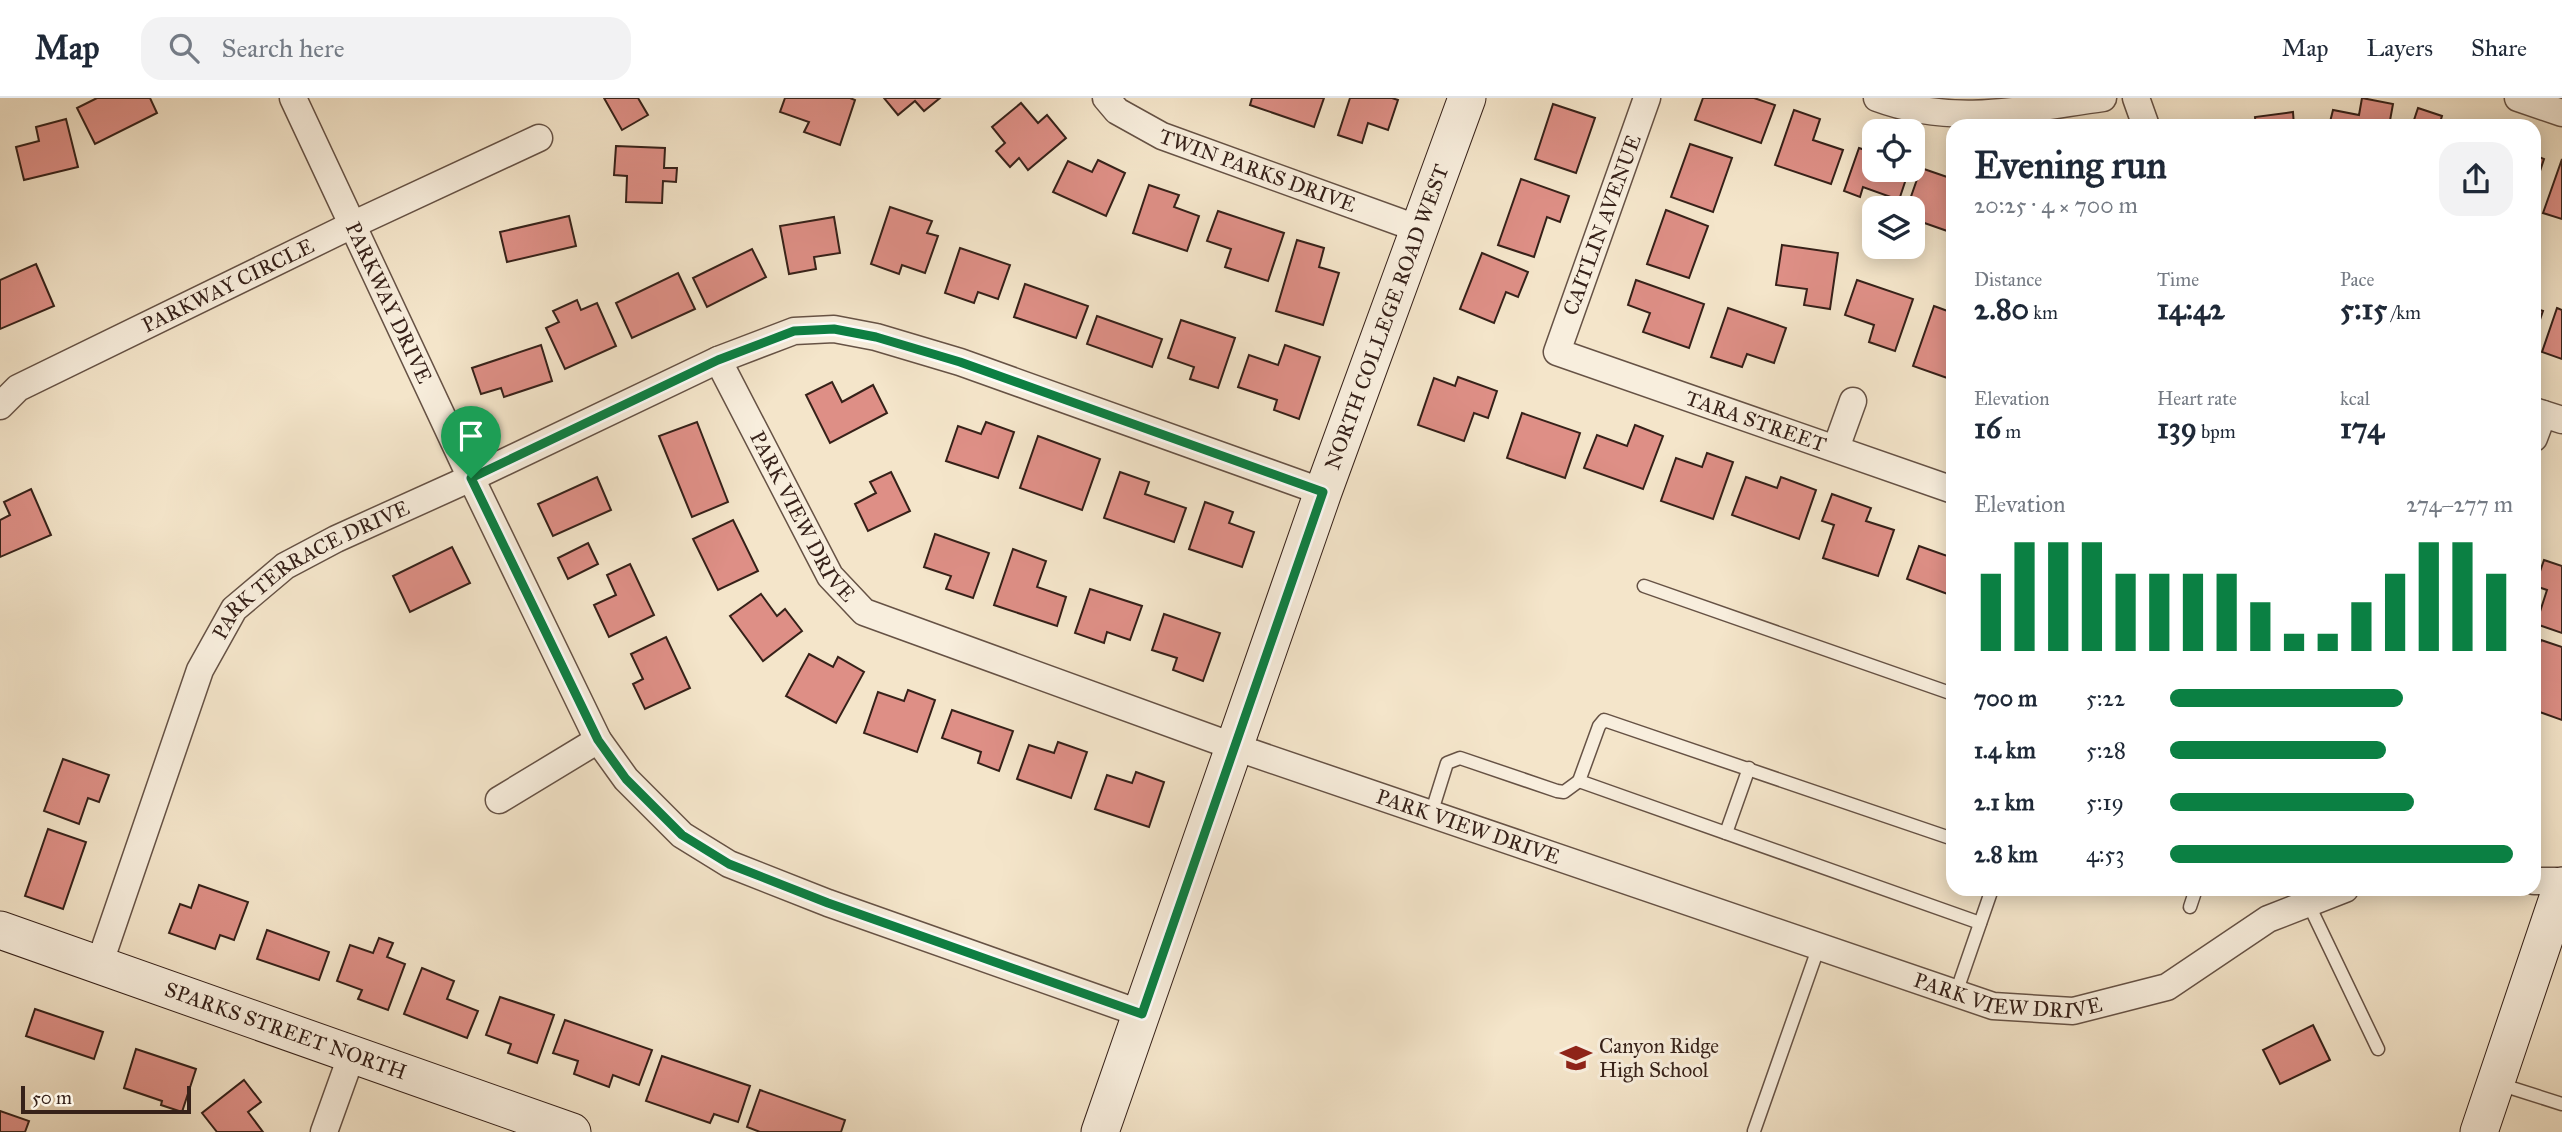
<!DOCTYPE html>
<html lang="en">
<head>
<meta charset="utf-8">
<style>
  :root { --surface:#fff; --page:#f2f2f3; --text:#1f2937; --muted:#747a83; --line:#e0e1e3; --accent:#0b8043 }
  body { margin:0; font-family:"IM FELL Great Primer",serif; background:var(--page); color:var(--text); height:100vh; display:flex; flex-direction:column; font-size:26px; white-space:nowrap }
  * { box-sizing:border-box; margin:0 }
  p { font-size:23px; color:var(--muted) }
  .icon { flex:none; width:38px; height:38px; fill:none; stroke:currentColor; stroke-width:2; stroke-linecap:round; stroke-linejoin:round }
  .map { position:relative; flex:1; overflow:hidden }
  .panel { position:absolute; left:1946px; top:21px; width:595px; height:777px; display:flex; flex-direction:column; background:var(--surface); border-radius:21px; box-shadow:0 4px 18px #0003 }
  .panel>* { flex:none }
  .controls { position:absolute; left:1862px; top:21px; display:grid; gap:14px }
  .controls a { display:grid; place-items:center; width:63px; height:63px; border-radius:14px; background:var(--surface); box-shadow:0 4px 18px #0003; font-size:35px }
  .scale { position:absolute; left:21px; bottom:18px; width:170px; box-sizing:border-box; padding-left:7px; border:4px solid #362119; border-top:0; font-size:19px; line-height:24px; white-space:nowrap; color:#362119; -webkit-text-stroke:5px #f8eedd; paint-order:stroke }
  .pin { position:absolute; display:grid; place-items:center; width:60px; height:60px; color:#fff; margin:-72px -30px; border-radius:50% 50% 50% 0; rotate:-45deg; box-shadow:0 0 7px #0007 }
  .pin .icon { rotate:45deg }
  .round { display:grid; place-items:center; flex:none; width:74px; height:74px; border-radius:21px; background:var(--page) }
  .overview { display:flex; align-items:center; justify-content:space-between; height:119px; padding:0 28px }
  h1 { font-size:38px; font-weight:700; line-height:52px }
  .figures { display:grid; grid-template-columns:repeat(3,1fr); gap:10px; height:119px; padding:7px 28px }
  .figures div { display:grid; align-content:center }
  .figures b { font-size:30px; font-weight:700 }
  .figures small { font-size:19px; font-weight:400 }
  .figures p { font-size:19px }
  .chart { height:196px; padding:14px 28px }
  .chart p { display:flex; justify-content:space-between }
  .chart svg { width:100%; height:126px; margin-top:7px; stroke:var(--accent); stroke-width:6 }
  ul { padding:0 28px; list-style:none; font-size:23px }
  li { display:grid; grid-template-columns:112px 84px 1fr; align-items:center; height:52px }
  li i { height:18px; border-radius:9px; background:var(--accent) }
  header { display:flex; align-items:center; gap:42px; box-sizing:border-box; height:98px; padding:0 35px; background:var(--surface); border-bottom:2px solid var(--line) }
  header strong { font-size:33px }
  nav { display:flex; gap:38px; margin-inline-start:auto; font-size:24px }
  .search { width:490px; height:63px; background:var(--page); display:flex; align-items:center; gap:18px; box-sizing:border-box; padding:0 24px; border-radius:21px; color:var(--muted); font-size:26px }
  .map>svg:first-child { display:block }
  .building { fill:#de8f86; stroke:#362119; stroke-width:2 }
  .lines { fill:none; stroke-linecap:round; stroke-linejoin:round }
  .lane-casing { stroke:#665245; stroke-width:15 }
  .street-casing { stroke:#665245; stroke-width:29 }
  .secondary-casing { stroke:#362119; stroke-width:39 }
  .lane { stroke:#f8eedd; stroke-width:12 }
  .street { stroke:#f8eedd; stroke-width:26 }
  .secondary { stroke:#f8eedd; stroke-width:37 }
  .route-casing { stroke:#fff; stroke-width:14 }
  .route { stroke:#0b8043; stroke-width:9 }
  .labels { text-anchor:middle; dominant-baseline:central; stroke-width:6; stroke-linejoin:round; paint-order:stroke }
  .street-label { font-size:21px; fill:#362119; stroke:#f8eedd }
  .poi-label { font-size:21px; fill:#362119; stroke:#f8eedd; text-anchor:start }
</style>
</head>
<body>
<header>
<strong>Map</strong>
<div class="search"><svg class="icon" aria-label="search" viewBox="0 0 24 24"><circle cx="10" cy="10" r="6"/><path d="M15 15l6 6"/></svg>Search here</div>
<nav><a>Map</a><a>Layers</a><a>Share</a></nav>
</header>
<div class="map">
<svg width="2562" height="1034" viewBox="0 0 2562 1034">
  <rect width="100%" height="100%" fill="#f4e5ca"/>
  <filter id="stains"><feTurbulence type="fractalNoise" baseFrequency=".00286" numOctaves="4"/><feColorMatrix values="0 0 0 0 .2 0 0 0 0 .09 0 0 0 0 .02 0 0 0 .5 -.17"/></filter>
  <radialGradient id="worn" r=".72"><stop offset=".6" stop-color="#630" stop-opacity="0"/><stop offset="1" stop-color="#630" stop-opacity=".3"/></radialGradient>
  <!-- building -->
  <g class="building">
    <polygon points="97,0 150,0 157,15 95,46 77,10"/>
    <polygon points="604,0 638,0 648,17 622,32"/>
    <polygon points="785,0 850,0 855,2 840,47 804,34 809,24 780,14"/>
    <polygon points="884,0 940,0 924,13 915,3 898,17"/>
    <polygon points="1252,0 1324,0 1314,29 1250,7"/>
    <polygon points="1350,0 1392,0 1398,2 1388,32 1368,25 1362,45 1338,37"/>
    <polygon points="1703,0 1754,0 1775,7 1761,45 1695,22"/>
    <polygon points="2362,0 2393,6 2389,28 2329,28 2333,12 2359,17"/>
    <polygon points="1021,5 1038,25 1047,17 1066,40 1028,72 1019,60 1010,69 996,53 1005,45 992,29"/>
    <polygon points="1553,6 1595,20 1576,75 1535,61"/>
    <polygon points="2418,10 2442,18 2439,28 2412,28"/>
    <polygon points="1794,12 1820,21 1813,42 1843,52 1831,86 1775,67"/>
    <polygon points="2293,14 2294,28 2256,28 2255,19"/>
    <polygon points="66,21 78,69 24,82 16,49 39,43 36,29"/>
    <polygon points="1690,46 1732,60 1713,114 1671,99"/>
    <polygon points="616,48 665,50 664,70 677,70 676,84 663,83 662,105 626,104 627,78 614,77"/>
    <polygon points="1859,50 1874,55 1874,72 1909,72 1899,102 1863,89 1860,99 1844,93"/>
    <polygon points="2534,57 2544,61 2534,91"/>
    <polygon points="2562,61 2562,121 2543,115"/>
    <polygon points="1098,62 1125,75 1106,118 1053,94 1068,63 1092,74"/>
    <polygon points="1921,70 1953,81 1953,135 1913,121 1913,110 1907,110"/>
    <polygon points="1521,81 1569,98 1560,124 1547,119 1534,159 1498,147"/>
    <polygon points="1149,87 1179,97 1174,109 1199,118 1187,153 1133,135"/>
    <polygon points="890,109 932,123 927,135 938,138 925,175 902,167 899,176 871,166"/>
    <polygon points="1666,112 1708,128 1689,180 1647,166"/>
    <polygon points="1218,113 1284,135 1268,183 1225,169 1231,151 1207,143"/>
    <polygon points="569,118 576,148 507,164 500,134"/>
    <polygon points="834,119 840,155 814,159 816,171 789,176 780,128"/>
    <polygon points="1297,142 1324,150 1319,169 1339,175 1323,227 1276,213"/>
    <polygon points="1782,147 1838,155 1830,211 1804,207 1807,191 1776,187"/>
    <polygon points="960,150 1010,167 998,201 978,194 974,205 945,195"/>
    <polygon points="752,151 766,179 707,209 693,180"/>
    <polygon points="1482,155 1528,174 1518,199 1506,194 1494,225 1460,211"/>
    <polygon points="36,166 54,208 0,231 0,182"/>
    <polygon points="678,175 695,211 632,240 616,205"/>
    <polygon points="1636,182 1704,206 1689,250 1643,234 1650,215 1628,207"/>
    <polygon points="1857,182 1913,201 1895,253 1869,244 1874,227 1845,217"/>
    <polygon points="1025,186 1088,208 1076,240 1014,219"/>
    <polygon points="577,202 581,212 597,205 616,248 565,271 546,230 559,224 553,213"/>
    <polygon points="1934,208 1953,215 1953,282 1913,268"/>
    <polygon points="1728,210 1786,230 1774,265 1747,256 1742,269 1711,259"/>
    <polygon points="2534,210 2543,213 2534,239"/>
    <polygon points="2557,210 2562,212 2562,261 2542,254"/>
    <polygon points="1097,218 1162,241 1152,269 1087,246"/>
    <polygon points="1181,222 1235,240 1218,290 1190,281 1194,269 1168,260"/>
    <polygon points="541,247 552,283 504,299 501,290 481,296 472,270"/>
    <polygon points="1285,247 1320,259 1299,321 1274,312 1277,302 1238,289 1249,257 1278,267"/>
    <polygon points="1458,279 1497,293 1488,320 1474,315 1464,343 1418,327 1434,280 1455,288"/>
    <polygon points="832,284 842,304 873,287 887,315 830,345 806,297"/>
    <polygon points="1522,315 1580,335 1565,380 1507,360"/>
    <polygon points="697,324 728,404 692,419 659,338"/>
    <polygon points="986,324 1014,334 998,380 946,363 958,328 981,336"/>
    <polygon points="1635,327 1663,338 1643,391 1584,370 1597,337 1627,348"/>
    <polygon points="1038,338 1100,361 1082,412 1020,390"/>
    <polygon points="1707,355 1733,364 1713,421 1661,403 1676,360 1702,369"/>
    <polygon points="891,374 910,413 868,433 855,406 876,395 870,384"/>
    <polygon points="1120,374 1149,384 1145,396 1186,410 1174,444 1104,420"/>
    <polygon points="597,379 611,412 553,438 538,406"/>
    <polygon points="1746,379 1777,390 1781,379 1816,392 1799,441 1732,417"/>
    <polygon points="31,391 51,437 0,459 0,422 10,417 4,404"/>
    <polygon points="1832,396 1871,410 1866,423 1894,432 1878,478 1823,460 1834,427 1822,423"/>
    <polygon points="1205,404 1233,414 1229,425 1254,434 1242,469 1189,451"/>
    <polygon points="733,422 758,473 718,492 693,441"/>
    <polygon points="935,436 989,455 973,500 946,491 951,478 924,469"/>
    <polygon points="588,445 598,466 568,481 558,460"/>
    <polygon points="1919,448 1950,459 1953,449 1953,498 1907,481"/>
    <polygon points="452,449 470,485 410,514 393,478"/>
    <polygon points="1013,451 1046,463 1037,489 1066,499 1057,528 994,507"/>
    <polygon points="2544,462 2562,468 2562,535 2536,526 2547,492 2535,488"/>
    <polygon points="630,466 654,517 609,539 594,507 616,497 607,477"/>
    <polygon points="1090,491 1142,508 1130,542 1107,534 1104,545 1075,535"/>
    <polygon points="761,496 777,518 785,511 802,533 763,563 730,518"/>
    <polygon points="1164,516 1220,535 1203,583 1173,572 1177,560 1152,552"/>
    <polygon points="666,539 690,590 645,611 633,586 643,581 631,556"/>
    <polygon points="2541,542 2562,549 2562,622 2534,612 2534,563"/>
    <polygon points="809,556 833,569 838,559 864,574 836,625 786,598"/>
    <polygon points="908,592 935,602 917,654 864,635 878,594 904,603"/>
    <polygon points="952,612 1013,633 999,673 978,665 981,654 942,640"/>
    <polygon points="1058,644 1087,654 1071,700 1017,681 1029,647 1054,655"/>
    <polygon points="63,661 109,677 99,704 88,700 79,726 44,713"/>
    <polygon points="1136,674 1164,684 1149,729 1095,711 1107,677 1132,685"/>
    <polygon points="48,731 86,744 63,811 25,798"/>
    <polygon points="199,787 248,804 234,842 220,837 215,851 169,835 180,806 191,810"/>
    <polygon points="267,832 329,854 319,882 257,861"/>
    <polygon points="379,840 393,845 387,859 405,866 388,912 358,901 362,892 337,883 350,847 373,855"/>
    <polygon points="422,870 454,883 447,901 478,913 467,940 404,916"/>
    <polygon points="500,899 554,917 537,965 508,955 511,946 486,937"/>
    <polygon points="35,911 103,934 94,961 26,938"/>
    <polygon points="565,922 652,952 639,987 613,977 609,989 574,976 578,963 553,955"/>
    <polygon points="2313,927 2330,962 2280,986 2263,952"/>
    <polygon points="136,951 196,971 182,1014 161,1007 162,1003 124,990"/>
    <polygon points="662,958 750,988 738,1024 714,1016 710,1025 646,1003"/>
    <polygon points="244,982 261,1004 248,1014 263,1034 217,1034 202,1015"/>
    <polygon points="760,992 845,1022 841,1034 760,1034 747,1029"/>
    <polygon points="0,1013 29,1023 25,1034 0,1034"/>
  </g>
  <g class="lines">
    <defs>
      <g id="lane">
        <polyline points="1644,488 1953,596"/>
        <polyline points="1431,716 1447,665 1460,660 1557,693 1564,694 1579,683"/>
        <polyline points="1726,735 1749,670"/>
        <polyline points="1953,741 1604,622 1599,628 1579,683 1980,825"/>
        <polyline points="2308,805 2378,951"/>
        <polyline points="2190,809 2196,791"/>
        <polyline points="1956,895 1992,791"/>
        <polyline points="2499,986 2562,1006"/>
        <polyline points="1754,1033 1819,848"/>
      </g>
      <g id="street">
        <path id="s1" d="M293 0 471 380 598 642 626 681 682 737 729 766 828 805 1142 916"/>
        <path id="s2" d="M1106 0 1117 13 1162 38 1419 131"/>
        <path id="s3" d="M1647 0 1557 254 1953 392"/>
        <path d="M1877 0C1955 29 2024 11 2103 0"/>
        <polyline points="2136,0 2146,28"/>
        <polyline points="2518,0 2562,15"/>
        <path id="s4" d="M718 262 830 478 864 514 1235 649 1993 908 2073 913 2167 889 2268 821 2345 791"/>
        <path id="s5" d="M0 308 18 290 352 127 539 40"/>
        <polyline points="2534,313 2562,322"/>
        <polyline points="2534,340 2543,316"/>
        <polyline points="1836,350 1853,303"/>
        <polyline points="499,702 598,642"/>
        <polyline points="2534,783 2562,783"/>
        <path id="s6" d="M99 867 200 572 234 511 285 468 336 441 471 380 718 262 794 233 834 231 876 239 960 264 1323 394"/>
        <polyline points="324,1034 352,956"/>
      </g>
      <g id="secondary">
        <path id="s7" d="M0 832 572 1034"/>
        <path id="s8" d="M1100 1034 1323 394 1467 0"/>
        <polyline points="2479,1034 2562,788"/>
      </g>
    </defs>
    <!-- lane casing -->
    <use href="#lane" class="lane-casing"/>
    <!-- street casing -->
    <use href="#street" class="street-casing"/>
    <!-- secondary casing -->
    <use href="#secondary" class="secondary-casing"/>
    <!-- lane -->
    <use href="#lane" class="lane"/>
    <!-- street -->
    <use href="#street" class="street"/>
    <!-- secondary -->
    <use href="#secondary" class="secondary"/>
  </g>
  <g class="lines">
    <defs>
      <polygon id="route" points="834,231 876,239 960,264 1323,394 1142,916 828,805 729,766 682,737 626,681 598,642 471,380 718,262 794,233"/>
    </defs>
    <!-- route casing -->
    <use href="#route" class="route-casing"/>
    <!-- route -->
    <use href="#route" class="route"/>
  </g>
  <!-- icons -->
  <defs>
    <symbol id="school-bare" viewBox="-9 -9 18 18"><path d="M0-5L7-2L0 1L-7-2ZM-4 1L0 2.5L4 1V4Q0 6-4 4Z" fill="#8f2418" stroke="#f8eedd" stroke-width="2.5" paint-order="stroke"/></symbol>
  </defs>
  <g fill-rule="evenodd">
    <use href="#school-bare" x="1554" y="938" width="44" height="44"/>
  </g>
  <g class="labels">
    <!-- street labels -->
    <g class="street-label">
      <text stroke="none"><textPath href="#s2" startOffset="170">TWIN PARKS DRIVE</textPath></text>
      <text transform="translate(1602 127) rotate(-70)">CAITLIN AVENUE</text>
      <text stroke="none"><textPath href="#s5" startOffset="259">PARKWAY CIRCLE</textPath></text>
      <text stroke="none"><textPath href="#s1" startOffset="226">PARKWAY DRIVE</textPath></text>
      <text stroke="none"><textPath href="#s8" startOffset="864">NORTH COLLEGE ROAD WEST</textPath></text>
      <text stroke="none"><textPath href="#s3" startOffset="480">TARA STREET</textPath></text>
      <text stroke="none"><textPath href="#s4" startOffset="178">PARK VIEW DRIVE</textPath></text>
      <text stroke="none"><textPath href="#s6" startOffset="467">PARK TERRACE DRIVE</textPath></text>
      <text stroke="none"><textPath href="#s4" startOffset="934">PARK VIEW DRIVE</textPath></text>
      <text stroke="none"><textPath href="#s4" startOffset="1502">PARK VIEW DRIVE</textPath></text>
      <text stroke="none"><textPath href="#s7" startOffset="303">SPARKS STREET NORTH</textPath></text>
    </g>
    <!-- poi labels -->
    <g class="poi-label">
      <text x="1599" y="948">Canyon Ridge<tspan x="1599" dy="24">High School</tspan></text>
    </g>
  </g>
  <rect width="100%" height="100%" filter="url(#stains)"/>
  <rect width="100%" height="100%" fill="url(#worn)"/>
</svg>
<div class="controls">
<a><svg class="icon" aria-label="locate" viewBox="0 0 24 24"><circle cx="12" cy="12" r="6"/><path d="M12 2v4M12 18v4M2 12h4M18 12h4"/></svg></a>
<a><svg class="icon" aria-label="layers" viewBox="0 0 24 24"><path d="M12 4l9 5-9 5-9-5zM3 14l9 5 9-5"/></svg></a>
</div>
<div class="scale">50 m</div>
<div class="pin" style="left:471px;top:380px;background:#1e9e55"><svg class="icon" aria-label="arrive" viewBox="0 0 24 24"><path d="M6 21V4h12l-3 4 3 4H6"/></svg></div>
<section class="panel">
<div class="overview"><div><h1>Evening run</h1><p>20:25 · 4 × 700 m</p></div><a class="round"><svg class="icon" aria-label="share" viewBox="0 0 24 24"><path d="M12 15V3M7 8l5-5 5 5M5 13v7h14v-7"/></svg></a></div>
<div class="figures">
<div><p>Distance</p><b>2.80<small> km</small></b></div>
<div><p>Time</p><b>14:42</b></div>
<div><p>Pace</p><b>5:15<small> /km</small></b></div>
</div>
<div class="figures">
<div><p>Elevation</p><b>16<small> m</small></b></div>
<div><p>Heart rate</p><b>139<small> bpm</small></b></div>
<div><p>kcal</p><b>174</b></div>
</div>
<div class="chart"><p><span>Elevation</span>274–277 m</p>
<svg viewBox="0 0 160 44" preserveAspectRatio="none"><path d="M5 44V17M15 44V6M25 44V6M35 44V6M45 44V17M55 44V17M65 44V17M75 44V17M85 44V27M95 44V38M105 44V38M115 44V27M125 44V17M135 44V6M145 44V6M155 44V17"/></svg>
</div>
<ul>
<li><b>700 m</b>5:22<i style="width:68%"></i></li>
<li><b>1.4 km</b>5:28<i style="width:63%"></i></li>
<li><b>2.1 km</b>5:19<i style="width:71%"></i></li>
<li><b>2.8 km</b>4:53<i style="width:100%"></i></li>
</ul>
</section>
</div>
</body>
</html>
